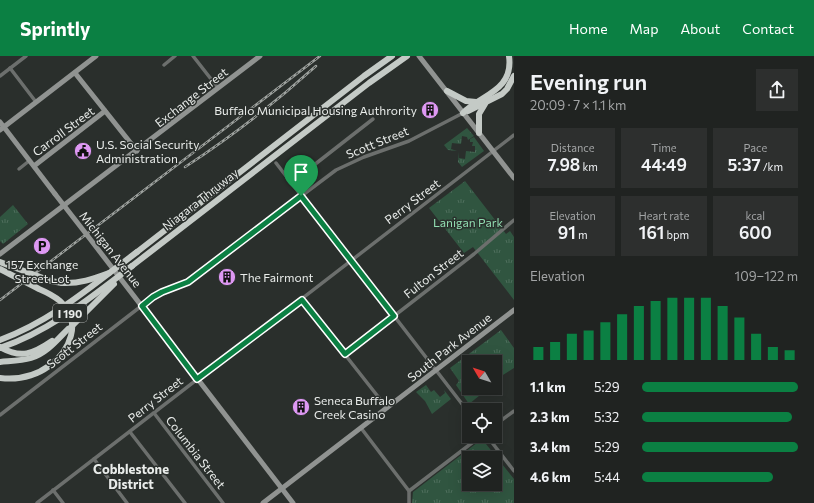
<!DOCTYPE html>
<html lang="en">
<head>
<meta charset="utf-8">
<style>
  :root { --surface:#202321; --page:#2d2f2e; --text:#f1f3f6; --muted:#a2a4a5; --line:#3d403f; --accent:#0b8043 }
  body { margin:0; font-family:Commissioner,sans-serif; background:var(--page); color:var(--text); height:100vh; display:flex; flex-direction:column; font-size:15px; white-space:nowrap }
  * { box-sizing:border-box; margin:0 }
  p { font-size:13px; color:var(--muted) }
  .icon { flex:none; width:22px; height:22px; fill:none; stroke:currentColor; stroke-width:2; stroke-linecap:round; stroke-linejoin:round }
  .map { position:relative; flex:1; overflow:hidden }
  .sheet { display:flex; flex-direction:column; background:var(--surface); width:300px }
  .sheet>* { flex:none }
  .needle { width:26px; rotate:309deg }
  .controls { position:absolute; left:462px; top:299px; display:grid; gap:8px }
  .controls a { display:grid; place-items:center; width:40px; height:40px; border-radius:0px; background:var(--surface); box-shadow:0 4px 16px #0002,0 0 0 1px var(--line); font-size:20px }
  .pin { position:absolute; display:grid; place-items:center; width:34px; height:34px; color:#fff; margin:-41px -17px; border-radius:50% 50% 50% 0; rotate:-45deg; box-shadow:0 0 4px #0007 }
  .pin .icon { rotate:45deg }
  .round { display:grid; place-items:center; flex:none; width:42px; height:42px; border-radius:0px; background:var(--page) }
  .headline { display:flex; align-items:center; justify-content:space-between; height:68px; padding:0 16px }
  h1 { font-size:22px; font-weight:600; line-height:30px }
  .figures { display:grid; grid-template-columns:repeat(3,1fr); gap:6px; height:68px; padding:4px 16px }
  .figures div { display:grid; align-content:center; border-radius:0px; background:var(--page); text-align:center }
  .figures b { font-size:17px; font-weight:600 }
  .figures small { font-size:11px; font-weight:400 }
  .figures p { font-size:11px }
  .chart { height:112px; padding:8px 16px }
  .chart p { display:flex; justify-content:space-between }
  .chart svg { width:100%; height:72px; margin-top:4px; stroke:var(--accent); stroke-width:6 }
  ul { padding:0 16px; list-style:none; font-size:13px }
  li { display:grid; grid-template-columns:64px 48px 1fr; align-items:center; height:30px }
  li i { height:10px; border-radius:5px; background:var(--accent) }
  header { display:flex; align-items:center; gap:24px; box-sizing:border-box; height:56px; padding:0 20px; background:var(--accent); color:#fff }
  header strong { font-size:19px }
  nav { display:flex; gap:22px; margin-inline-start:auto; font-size:14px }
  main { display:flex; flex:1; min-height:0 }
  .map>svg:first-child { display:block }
  .grass { fill:url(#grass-tufts); fill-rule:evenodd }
  .pitch { fill:#305540 }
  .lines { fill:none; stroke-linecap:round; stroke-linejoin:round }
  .street { stroke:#6c6f6d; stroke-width:3.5 }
  .secondary { stroke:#909391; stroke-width:5 }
  .highway { stroke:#c4cac6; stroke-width:6 }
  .rail-casing { stroke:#9ea29f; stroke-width:2.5 }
  .rail { stroke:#2a2f2c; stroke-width:1; stroke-dasharray:3; stroke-linecap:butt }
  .secondary-bridge { stroke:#909391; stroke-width:5 }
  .highway-bridge { stroke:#c4cac6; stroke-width:6 }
  .route-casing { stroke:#fff; stroke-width:8 }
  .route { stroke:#0b8043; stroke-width:5 }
  .labels { text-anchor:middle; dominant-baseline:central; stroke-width:3; stroke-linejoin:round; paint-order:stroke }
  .shield { fill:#2a2f2c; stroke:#b0b3b1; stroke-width:1 }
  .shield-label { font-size:11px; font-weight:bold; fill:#e9ecea }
  .street-label { font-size:12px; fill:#e9ecea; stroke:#2a2f2c }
  .poi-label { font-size:12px; fill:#e9ecea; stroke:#2a2f2c; text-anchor:start }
  .park-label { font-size:12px; fill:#91ddb1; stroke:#2a2f2c }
  .neighbourhood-label { font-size:13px; font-weight:bold; fill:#e9ecea; stroke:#2a2f2c }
</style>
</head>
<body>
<header>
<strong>Sprintly</strong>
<nav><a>Home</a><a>Map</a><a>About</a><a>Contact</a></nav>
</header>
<main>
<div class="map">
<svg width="514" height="447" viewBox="0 0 514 447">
  <defs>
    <pattern id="grass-tufts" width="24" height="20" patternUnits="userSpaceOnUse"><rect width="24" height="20" fill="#305540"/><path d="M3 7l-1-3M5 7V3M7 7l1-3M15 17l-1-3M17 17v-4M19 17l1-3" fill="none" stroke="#4e6e5c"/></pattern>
  </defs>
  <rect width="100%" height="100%" fill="#2a2f2c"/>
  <!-- grass -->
  <g class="grass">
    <polygon points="467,72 474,80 468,84 467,81 462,80 461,88 452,87 451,93 457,95 448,94 444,89"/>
    <polygon points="474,81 484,95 462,111 458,106 459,96 459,102 465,103 466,95 475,96 475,90 472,90 473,86 470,86 470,83"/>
    <polygon points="465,125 506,178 510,175 514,181 514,244 473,191 464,197 429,152"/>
    <polygon points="13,149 28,168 3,188 0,185 0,161"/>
    <polygon points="501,274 514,292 514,312 495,324 495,306 469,306 469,332 484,332 483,333 485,335 469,348 456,329 459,325 450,312"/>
    <polygon points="426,329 431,336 434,334 440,341 445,337 444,334 451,343 432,358 425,345 416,336"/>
    <path d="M482 383 514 423V447H412L413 436ZM469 402H495V428H469Z"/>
  </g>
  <!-- pitch -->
  <polygon class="pitch" points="485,157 496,171 489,177 478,163"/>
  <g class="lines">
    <!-- street -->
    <g class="street">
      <polyline points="193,0 218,32"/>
      <polyline points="164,9 175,0"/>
      <polyline points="10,12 36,46"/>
      <polyline points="0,20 26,0"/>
      <polyline points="276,107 469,357"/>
      <polyline points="19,113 29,105"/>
      <polyline points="291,127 373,63"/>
      <polyline points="302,244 387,352"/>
      <polyline points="345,298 474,198 514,164"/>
      <polyline points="154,357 223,447"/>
      <polyline points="0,359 153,241 187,226 336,114 364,101 409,85 463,57"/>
      <polyline points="495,369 514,355"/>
      <polyline points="361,372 409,435 409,447"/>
      <polyline points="130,376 185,447"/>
      <polyline points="487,380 514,415"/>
      <polyline points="94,403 127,447"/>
      <polyline points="53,434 63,447"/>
      <polyline points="409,435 481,380"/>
      <path d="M37 447C196 325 355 202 514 79"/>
    </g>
    <!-- secondary -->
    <g class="secondary">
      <polyline points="419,0 514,122"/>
      <polyline points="75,17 137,95"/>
      <polyline points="0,66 55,138"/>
      <polyline points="0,74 96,0"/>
      <polyline points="34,110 105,55"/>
      <polyline points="87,179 293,447"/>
      <polyline points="0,198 260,0"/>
      <polyline points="263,447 514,254"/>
    </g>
    <!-- highway -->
    <g class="highway">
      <polyline points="447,35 466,45 476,46"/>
      <polyline points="468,55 502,38 507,33 514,20"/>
      <path d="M463 57C480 39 514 35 509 0"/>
      <polyline points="479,77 479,58 485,48"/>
      <polyline points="137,196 364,20 392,0"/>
      <polyline points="132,210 369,27 407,0"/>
      <path d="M62 227C79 228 93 223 109 217"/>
      <path d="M0 291C21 303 33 298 52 285"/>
      <path d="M0 306C10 305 21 305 31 302 47 297 57 284 68 273"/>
      <path d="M0 322C18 324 34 321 49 310"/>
    </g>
    <defs>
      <g id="rail">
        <path d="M185 111C231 81 275 47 316 10"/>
        <polyline points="0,244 320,0"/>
      </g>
    </defs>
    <!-- rail casing -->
    <use href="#rail" class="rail-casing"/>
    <!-- rail -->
    <use href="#rail" class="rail"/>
    <!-- secondary-bridge -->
    <polyline class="secondary-bridge" points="55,138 87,179"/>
    <!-- highway-bridge -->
    <g class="highway-bridge">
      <polyline points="0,206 51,225 62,227"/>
      <path d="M0 213C13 220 26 226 39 233 46 236 54 240 60 245 83 265 70 295 49 310"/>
      <polyline points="71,271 114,228"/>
      <path d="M0 284C52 265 93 229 137 196"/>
      <path d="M0 292C50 275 90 242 132 210"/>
    </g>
  </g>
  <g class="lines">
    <defs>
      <polygon id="route" points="301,140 394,260 345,298 302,244 197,323 142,250 153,241 162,236 188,226"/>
    </defs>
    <!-- route casing -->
    <use href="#route" class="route-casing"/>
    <!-- route -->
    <use href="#route" class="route"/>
  </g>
  <!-- icons -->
  <defs>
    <symbol id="building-disc" viewBox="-11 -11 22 22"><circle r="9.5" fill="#de98f3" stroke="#2a2f2c"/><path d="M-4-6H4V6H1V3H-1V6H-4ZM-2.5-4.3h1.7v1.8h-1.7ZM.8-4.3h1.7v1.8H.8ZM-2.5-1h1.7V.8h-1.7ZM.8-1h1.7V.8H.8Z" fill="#111"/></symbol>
    <symbol id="civic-disc" viewBox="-11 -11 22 22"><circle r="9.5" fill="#de98f3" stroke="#2a2f2c"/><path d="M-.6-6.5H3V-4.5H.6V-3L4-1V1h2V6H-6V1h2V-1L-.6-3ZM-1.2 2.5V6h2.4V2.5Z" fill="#111"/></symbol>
    <symbol id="parking-disc" viewBox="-11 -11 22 22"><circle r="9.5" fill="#de98f3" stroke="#2a2f2c"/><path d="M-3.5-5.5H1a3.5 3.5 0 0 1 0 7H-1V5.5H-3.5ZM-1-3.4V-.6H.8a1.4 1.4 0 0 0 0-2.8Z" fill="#111"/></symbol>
  </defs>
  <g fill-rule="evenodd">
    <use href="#building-disc" x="420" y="44" width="20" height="20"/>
    <use href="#civic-disc" x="73" y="85" width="20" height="20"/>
    <use href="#parking-disc" x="32" y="180" width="20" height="20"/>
    <use href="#building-disc" x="217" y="211" width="20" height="20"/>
    <use href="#building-disc" x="291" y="341" width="20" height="20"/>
  </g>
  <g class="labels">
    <!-- shield labels -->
    <rect class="shield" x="53" y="248" width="34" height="18" rx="3"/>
    <g class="shield-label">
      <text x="70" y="257">I 190</text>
    </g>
    <!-- street labels -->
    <g class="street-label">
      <text transform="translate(191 41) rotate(-38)">Exchange Street</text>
      <text transform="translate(63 75) rotate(-37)">Carroll Street</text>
      <text transform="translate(377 86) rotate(-22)">Scott Street</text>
      <text transform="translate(200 143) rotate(-38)">Niagara Thruway</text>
      <text transform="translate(412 145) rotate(-37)">Perry Street</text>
      <text transform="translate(111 193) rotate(52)">Michigan Avenue</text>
      <text transform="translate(433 217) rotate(-38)">Fulton Street</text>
      <text transform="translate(74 289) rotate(-38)">Scott Street</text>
      <text transform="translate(449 291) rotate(-38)">South Park Avenue</text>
      <text transform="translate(155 343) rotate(-38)">Perry Street</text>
      <text transform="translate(196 396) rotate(52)">Columbia Street</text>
    </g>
    <!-- poi labels -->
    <g class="poi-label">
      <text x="417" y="54" text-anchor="end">Buffalo Municipal Housing Authrority</text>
      <text x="96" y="88">U.S. Social Security<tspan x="96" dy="14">Administration</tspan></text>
      <text x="42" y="208" text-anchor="middle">157 Exchange<tspan x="42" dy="14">Street Lot</tspan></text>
      <text x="240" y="221">The Fairmont</text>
      <text x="314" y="344">Seneca Buffalo<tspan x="314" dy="14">Creek Casino</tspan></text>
    </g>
    <!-- park labels -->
    <g class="park-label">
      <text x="468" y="166">Lanigan Park</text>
    </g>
    <!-- neighbourhood labels -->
    <g class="neighbourhood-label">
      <text x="131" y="413">Cobblestone<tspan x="131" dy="15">District</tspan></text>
    </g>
  </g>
</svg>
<div class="controls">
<a><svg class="needle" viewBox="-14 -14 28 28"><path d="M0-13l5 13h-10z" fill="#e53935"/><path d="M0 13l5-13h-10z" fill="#a2a4a5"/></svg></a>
<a><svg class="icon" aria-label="locate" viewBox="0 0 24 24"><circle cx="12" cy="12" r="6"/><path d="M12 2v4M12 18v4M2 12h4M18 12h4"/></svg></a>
<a><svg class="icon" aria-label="layers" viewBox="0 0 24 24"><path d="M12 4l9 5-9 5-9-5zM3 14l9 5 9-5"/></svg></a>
</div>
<div class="pin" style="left:301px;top:140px;background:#1e9e55"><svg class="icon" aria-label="arrive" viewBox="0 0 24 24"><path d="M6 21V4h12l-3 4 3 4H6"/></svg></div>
</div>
<section class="sheet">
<div class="headline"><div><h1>Evening run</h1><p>20:09 · 7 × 1.1 km</p></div><a class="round"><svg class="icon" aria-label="share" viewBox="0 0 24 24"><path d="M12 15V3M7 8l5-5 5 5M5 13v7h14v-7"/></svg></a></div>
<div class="figures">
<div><p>Distance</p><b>7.98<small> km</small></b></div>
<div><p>Time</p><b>44:49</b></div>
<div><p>Pace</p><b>5:37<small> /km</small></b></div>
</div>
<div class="figures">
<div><p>Elevation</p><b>91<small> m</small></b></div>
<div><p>Heart rate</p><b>161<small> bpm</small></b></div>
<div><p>kcal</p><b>600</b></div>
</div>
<div class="chart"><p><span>Elevation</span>109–122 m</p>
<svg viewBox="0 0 160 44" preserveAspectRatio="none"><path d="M5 44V36M15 44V33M25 44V28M35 44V26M45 44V21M55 44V16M65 44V11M75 44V8M85 44V6M95 44V6M105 44V6M115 44V11M125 44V18M135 44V28M145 44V36M155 44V38"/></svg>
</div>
<ul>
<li><b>1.1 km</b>5:29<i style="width:100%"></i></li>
<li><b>2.3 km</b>5:32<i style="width:96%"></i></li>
<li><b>3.4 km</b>5:29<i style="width:100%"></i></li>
<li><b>4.6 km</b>5:44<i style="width:84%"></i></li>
</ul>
</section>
</main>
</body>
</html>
